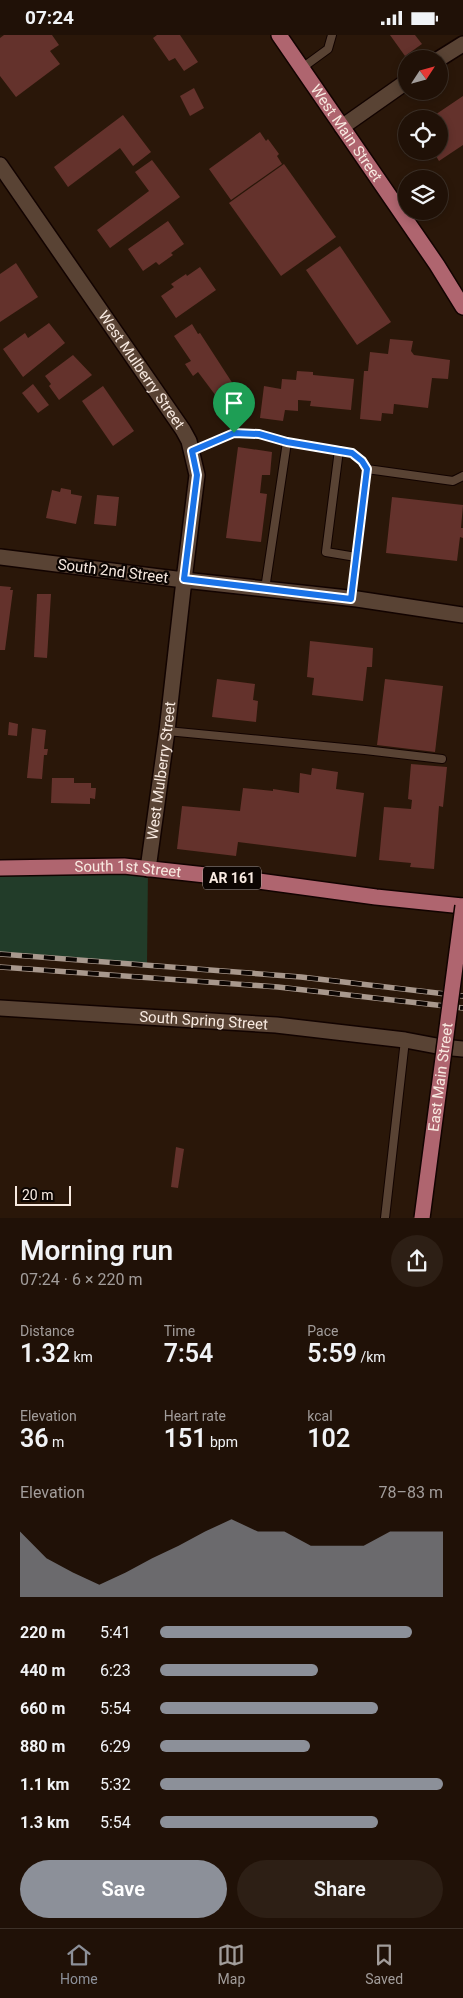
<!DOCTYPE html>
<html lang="en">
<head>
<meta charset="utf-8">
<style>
  :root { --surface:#201107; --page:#2d1f15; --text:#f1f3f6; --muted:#a29d9b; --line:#3d3128; --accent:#8c9099 }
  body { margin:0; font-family:Roboto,sans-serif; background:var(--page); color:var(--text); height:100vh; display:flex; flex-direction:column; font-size:19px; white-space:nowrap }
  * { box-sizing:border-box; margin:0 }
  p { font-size:16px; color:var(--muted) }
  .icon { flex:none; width:28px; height:28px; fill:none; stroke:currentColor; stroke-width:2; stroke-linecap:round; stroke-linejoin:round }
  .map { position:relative; height:1183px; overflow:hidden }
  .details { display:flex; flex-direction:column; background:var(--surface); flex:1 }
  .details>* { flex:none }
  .needle { width:32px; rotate:54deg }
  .controls { position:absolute; left:398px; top:15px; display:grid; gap:10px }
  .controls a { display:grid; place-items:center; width:50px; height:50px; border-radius:50%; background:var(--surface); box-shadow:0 2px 8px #0003,0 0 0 1px var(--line); font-size:25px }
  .scale { position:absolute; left:15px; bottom:12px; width:56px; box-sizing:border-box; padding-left:5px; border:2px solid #f8eae1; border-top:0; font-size:14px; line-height:18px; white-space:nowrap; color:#f8eae1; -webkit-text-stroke:4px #0c0502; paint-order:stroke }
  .pin { position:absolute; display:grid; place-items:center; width:42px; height:42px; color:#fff; margin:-51px -21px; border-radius:50% 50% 50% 0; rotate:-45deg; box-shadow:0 0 5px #0007 }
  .pin .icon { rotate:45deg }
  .round { display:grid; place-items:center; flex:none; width:52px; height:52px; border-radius:26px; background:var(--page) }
  .summary { display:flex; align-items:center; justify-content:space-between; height:85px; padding:0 20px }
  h1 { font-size:28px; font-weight:600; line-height:38px }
  .metrics { display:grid; grid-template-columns:repeat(3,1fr); gap:8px; height:85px; padding:5px 20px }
  .metrics div { display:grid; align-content:center }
  .metrics b { font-size:25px; font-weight:600 }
  .metrics small { font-size:14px; font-weight:400 }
  .metrics p { font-size:14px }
  .chart { height:140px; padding:10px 20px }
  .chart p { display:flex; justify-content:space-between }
  .chart svg { width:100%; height:90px; margin-top:5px; fill:var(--accent); opacity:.7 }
  .action { display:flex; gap:10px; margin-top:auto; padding:10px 20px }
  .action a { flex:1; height:58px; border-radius:30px; background:var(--accent); color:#fff; font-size:20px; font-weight:600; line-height:58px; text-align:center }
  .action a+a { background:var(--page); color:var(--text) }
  ul { padding:0 20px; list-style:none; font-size:16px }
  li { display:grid; grid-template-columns:80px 60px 1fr; align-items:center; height:38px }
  li i { height:12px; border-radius:6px; background:var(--accent) }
  .status { display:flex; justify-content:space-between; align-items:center; height:35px; padding:0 25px; background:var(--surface); direction:ltr }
  .status svg { height:14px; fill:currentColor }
  .tab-bar { display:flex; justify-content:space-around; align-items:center; height:70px; border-top:1px solid var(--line); background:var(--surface); font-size:14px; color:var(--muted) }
  .tab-bar a { display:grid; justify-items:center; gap:2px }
  .tab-bar .active { color:var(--accent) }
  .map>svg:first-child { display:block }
  .green { fill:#223c29 }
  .building { fill:#64322c }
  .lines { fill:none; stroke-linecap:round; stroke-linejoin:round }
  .lane-casing { stroke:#120300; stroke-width:10 }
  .street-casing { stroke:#120300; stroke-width:18 }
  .secondary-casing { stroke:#120300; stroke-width:18 }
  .primary-casing { stroke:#120300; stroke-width:18 }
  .lane { stroke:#594334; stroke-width:8 }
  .street { stroke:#594334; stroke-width:15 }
  .secondary { stroke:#594334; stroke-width:15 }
  .primary { stroke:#af656f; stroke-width:15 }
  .rail-casing { stroke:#a8988d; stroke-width:5.5 }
  .rail { stroke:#0c0502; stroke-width:4; stroke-dasharray:11; stroke-linecap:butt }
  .primary-bridge-casing { stroke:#120300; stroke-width:18; stroke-linecap:butt }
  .primary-bridge { stroke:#af656f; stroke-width:15 }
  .route-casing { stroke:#fff; stroke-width:10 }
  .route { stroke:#1a73e8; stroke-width:6 }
  .labels { text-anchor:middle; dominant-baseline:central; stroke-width:4.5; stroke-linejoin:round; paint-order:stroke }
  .shield { fill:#0c0502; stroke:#b1a59e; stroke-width:1 }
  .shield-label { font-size:14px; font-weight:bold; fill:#f8eae1 }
  .street-label { font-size:15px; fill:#f8eae1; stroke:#0c0502 }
</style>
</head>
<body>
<div class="status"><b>07:24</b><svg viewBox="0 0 49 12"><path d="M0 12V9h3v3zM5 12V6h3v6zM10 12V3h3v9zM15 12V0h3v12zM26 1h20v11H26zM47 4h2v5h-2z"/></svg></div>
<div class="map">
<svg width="463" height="1183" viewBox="0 0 463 1183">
  <rect width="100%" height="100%" fill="#2a1709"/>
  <!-- green -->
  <polygon class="green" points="0,833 148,834 147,929 0,919"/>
  <!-- building -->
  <g class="building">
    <polygon points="4,0 52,0 59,10 50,16 60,29 16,62 0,41 0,3"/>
    <polygon points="157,0 180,0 198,27 184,36 175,23 169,26 153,3"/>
    <polygon points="390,0 415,0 422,9 405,21"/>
    <polygon points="194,53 204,73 190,81 180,61"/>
    <polygon points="463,61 463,110 439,126 433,116 439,116 439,84 429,84"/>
    <polygon points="123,80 151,117 133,131 120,113 68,152 54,132"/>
    <polygon points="260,97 266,106 268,104 279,119 277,121 282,129 231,165 209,134"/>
    <polygon points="152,125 180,162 110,213 97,195 149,156 135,137"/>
    <polygon points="284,129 336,202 281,241 229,168"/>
    <polygon points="168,186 184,209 171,218 173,220 159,230 156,227 143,236 128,214"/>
    <polygon points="340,211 391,287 357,310 306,235"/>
    <polygon points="16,228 38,262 0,287 0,239"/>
    <polygon points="200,232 216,255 176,283 161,261 174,252 171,249 186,239 187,241"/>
    <polygon points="49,288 65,308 23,342 3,314 25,298 28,303"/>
    <polygon points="192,289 198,299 200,298 233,349 216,361 198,337 193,341 185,329 191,326 174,301"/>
    <polygon points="390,304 413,306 411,316 414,320 450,325 448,344 432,343 428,373 394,369 393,379 382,378 381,386 360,384 364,336 368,336 370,317 388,319"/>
    <polygon points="73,320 92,340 59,365 49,351 51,349 45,341"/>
    <polygon points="297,336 313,337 313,340 354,344 351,375 310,371 311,366 298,365 298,376 285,375 283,386 260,383 264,351 281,354 282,344 296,345"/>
    <polygon points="33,349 49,370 38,378 22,358"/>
    <polygon points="103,351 134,396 113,411 82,366"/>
    <polygon points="238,412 272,417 270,440 262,440 260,458 267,459 261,507 226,503"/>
    <polygon points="61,453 71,455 71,459 82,461 76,489 46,483 52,455 60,457"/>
    <polygon points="97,460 119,462 116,491 94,489"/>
    <polygon points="392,462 463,470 461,493 463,493 463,503 460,502 457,526 386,518"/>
    <polygon points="0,551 11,552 10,555 13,555 5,615 0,615"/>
    <polygon points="37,559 51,559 47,623 34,622"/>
    <polygon points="310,606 373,613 372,632 367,632 363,666 312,660 314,643 307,642"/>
    <polygon points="217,644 255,649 253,665 258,666 256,687 212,682"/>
    <polygon points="385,644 443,651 435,717 377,710"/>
    <polygon points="9,687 18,689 17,701 8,700"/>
    <polygon points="32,693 46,695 44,714 48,714 47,720 44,720 42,744 27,743"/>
    <polygon points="411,729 447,732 443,772 439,771 434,834 410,832 411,828 379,825 384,772 411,774 412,765 408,764"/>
    <polygon points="312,733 338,737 336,754 364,758 356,822 238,807 236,821 177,814 182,771 240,776 243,753 273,756 273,754 299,758 300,738 311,740"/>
    <polygon points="52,743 74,743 74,748 91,748 91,753 96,753 95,764 90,763 90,769 51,768"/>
    <polygon points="176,1112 184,1114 178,1153 171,1152"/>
  </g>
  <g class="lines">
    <defs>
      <g id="lane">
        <polyline points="302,33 328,14 332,0"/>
        <polyline points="339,415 326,517 356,522"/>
        <polyline points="192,416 234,398 259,399 287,407 352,418 362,426 367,434 453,446 463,441"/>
        <polyline points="265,554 287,407"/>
        <polyline points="351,564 367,434"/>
        <polyline points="167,696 365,715 442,724"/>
        <polyline points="385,1183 405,1005"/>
      </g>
      <g id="street">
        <polyline points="439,24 463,9"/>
        <polyline points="342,92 406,47"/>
        <path id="s1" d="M0 130 183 395 189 406 197 440 184 545 0 522"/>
        <path id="s2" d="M0 973 276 990 405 1005 442 1012 463 1014"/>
      </g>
      <g id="secondary">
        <path id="s3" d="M148 834 167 696 184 545 357 564 463 580"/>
      </g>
      <g id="primary">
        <path id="s4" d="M279 0 437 230 463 272"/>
        <path id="s5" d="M0 833 124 831 251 845 376 862 463 871"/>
      </g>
    </defs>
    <!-- lane casing -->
    <use href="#lane" class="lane-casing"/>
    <!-- street casing -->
    <use href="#street" class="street-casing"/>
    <!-- secondary casing -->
    <use href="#secondary" class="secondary-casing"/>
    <!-- primary casing -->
    <use href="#primary" class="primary-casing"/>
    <!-- lane -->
    <use href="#lane" class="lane"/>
    <!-- street -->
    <use href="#street" class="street"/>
    <!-- secondary -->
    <use href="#secondary" class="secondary"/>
    <!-- primary -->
    <use href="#primary" class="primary"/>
    <defs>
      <g id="rail">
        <polyline points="0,919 301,942 463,961"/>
        <polyline points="0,932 278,952 463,973"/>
      </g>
    </defs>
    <!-- rail casing -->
    <use href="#rail" class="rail-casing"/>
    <!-- rail -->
    <use href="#rail" class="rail"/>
    <defs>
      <g id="primary-bridge">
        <path id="s6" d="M422 1183 463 871"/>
      </g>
    </defs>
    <!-- primary-bridge casing -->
    <use href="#primary-bridge" class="primary-bridge-casing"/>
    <!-- primary-bridge -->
    <use href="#primary-bridge" class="primary-bridge"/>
  </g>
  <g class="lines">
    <defs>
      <polygon id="route" points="234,398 259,399 287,407 352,418 362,426 367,434 351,564 184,544 197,440 192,416"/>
    </defs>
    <!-- route casing -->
    <use href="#route" class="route-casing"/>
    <!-- route -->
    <use href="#route" class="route"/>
  </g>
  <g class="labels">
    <!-- shield labels -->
    <rect class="shield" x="203" y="831.5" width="58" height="23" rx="4"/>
    <g class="shield-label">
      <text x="232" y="843">AR 161</text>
    </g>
    <!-- street labels -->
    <g class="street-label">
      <text stroke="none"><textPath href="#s4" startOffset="119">West Main Street</textPath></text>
      <text stroke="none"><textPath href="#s1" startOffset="249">West Mulberry Street</textPath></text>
      <text transform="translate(113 536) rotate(7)">South 2nd Street</text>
      <text stroke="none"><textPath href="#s3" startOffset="99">West Mulberry Street</textPath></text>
      <text stroke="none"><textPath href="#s5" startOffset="128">South 1st Street</textPath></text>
      <text stroke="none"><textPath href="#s2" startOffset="204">South Spring Street</textPath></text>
      <text stroke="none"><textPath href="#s6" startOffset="142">East Main Street</textPath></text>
    </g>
  </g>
</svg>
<div class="controls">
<a><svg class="needle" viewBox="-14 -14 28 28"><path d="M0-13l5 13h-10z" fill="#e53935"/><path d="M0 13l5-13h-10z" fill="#a29d9b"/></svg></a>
<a><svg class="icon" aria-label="locate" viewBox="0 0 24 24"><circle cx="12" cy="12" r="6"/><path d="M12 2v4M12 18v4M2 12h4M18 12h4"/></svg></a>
<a><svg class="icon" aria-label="layers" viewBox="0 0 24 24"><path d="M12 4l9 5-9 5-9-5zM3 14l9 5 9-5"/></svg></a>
</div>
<div class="scale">20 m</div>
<div class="pin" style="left:234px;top:398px;background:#1e9e55"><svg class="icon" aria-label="arrive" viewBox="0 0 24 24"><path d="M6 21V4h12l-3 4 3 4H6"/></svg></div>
</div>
<section class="details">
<div class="summary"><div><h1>Morning run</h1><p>07:24 · 6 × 220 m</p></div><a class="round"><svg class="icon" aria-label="share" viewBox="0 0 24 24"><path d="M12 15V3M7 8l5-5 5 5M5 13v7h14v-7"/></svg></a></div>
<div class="metrics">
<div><p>Distance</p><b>1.32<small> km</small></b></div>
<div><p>Time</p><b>7:54</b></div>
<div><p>Pace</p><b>5:59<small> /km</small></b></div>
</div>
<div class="metrics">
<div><p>Elevation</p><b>36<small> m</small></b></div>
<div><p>Heart rate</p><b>151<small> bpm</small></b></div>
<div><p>kcal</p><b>102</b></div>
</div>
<div class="chart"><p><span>Elevation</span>78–83 m</p>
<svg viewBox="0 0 160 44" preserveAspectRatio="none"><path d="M0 44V12L10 25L20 32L30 38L40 32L50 25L60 19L70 12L80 6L90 12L100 12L110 19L120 19L130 19L140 12L150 12L160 12V44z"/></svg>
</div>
<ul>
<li><b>220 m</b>5:41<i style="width:89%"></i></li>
<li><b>440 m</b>6:23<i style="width:56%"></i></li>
<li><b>660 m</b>5:54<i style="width:77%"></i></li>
<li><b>880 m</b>6:29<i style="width:53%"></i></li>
<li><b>1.1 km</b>5:32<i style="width:100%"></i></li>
<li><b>1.3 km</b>5:54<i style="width:77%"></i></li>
</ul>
<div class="action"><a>Save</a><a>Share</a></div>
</section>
<nav class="tab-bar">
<a class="active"><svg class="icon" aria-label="home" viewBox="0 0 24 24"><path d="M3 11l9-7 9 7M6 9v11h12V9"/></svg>Home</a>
<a><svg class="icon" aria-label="map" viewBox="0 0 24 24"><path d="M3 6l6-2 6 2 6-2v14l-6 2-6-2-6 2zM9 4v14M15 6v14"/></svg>Map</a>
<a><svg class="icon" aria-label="saved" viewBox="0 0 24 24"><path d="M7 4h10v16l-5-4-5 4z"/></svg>Saved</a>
</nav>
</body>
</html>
